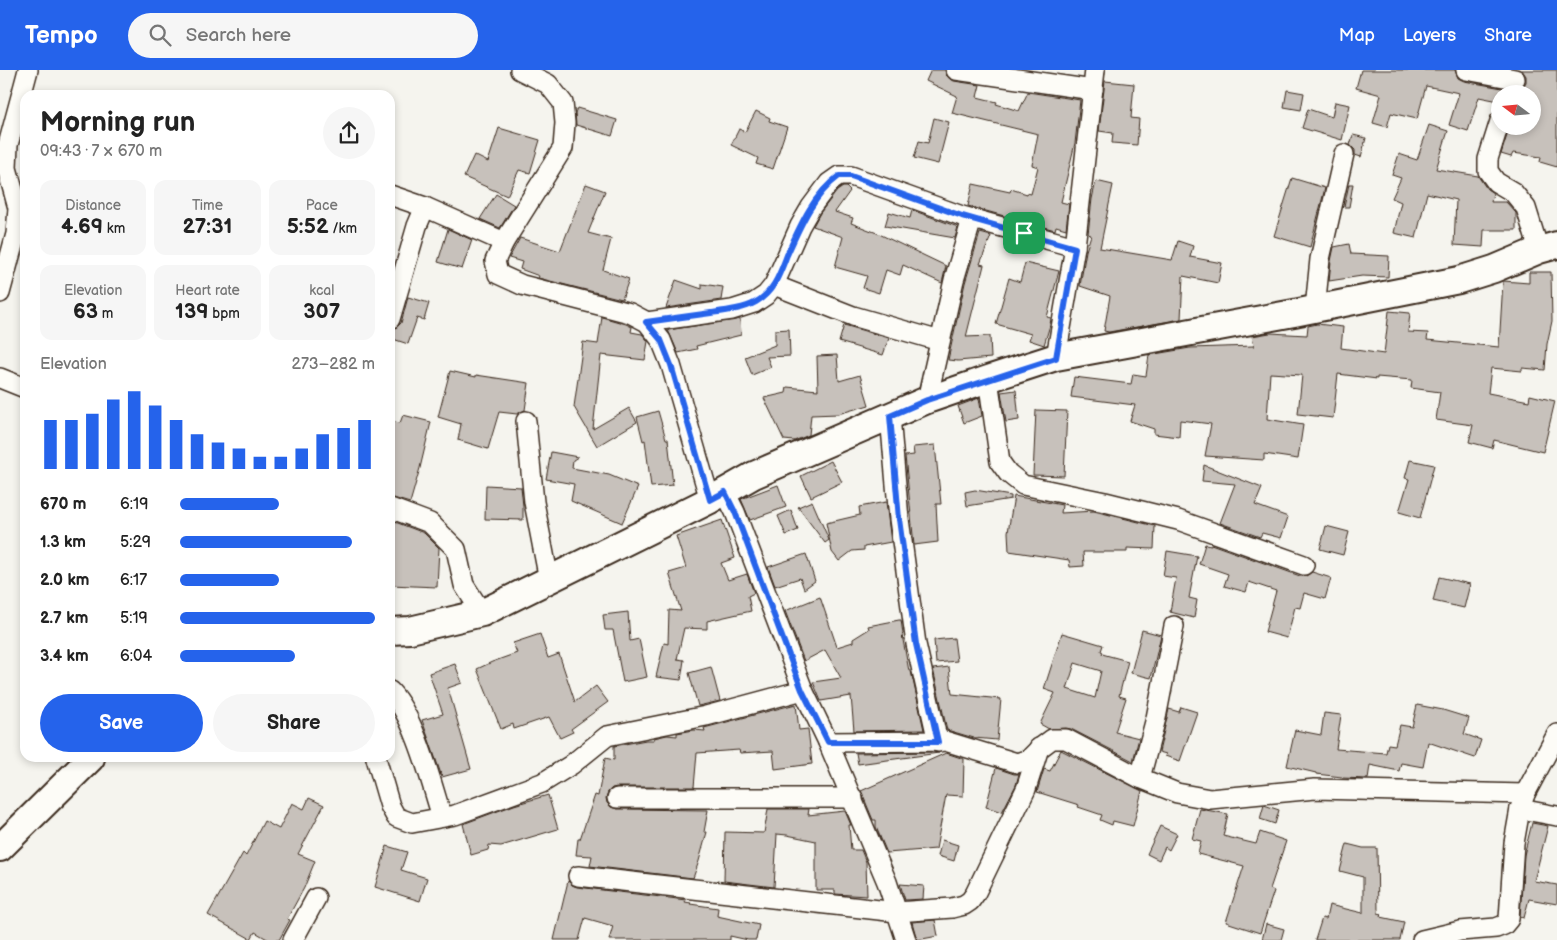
<!DOCTYPE html>
<html lang="en">
<head>
<meta charset="utf-8">
<style>
  :root { --surface:#fff; --page:#f6f6f6; --text:#222; --muted:#767676; --accent:#2563eb }
  body { margin:0; font-family:"Balsamiq Sans",sans-serif; background:var(--page); color:var(--text); height:100vh; display:flex; flex-direction:column; font-size:19px; white-space:nowrap }
  * { box-sizing:border-box; margin:0 }
  p { font-size:16px; color:var(--muted) }
  .icon { flex:none; width:28px; height:28px; fill:none; stroke:currentColor; stroke-width:2; stroke-linecap:round; stroke-linejoin:round }
  .map { position:relative; flex:1; overflow:hidden }
  .side { position:absolute; left:20px; top:20px; width:375px; height:672px; display:flex; flex-direction:column; background:var(--surface); border-radius:15px; box-shadow:0 2px 8px #0003 }
  .side>* { flex:none }
  .needle { width:32px; rotate:286deg }
  .controls { position:absolute; left:1491px; top:15px; display:grid; gap:10px }
  .controls a { display:grid; place-items:center; width:50px; height:50px; border-radius:50%; background:var(--surface); box-shadow:0 2px 8px #0003; font-size:25px }
  .pin { position:absolute; display:grid; place-items:center; width:42px; height:42px; color:#fff; margin:-21px; border-radius:10px; box-shadow:0 2px 8px #0006 }
  .round { display:grid; place-items:center; flex:none; width:52px; height:52px; border-radius:26px; background:var(--page) }
  .head { display:flex; align-items:center; justify-content:space-between; height:85px; padding:0 20px }
  h1 { font-size:28px; font-weight:700; line-height:38px }
  .stats { display:grid; grid-template-columns:repeat(3,1fr); gap:8px; height:85px; padding:5px 20px }
  .stats div { display:grid; align-content:center; border-radius:12px; background:var(--page); text-align:center }
  .stats b { font-size:21px; font-weight:700 }
  .stats small { font-size:14px; font-weight:400 }
  .stats p { font-size:14px }
  .chart { height:140px; padding:10px 20px }
  .chart p { display:flex; justify-content:space-between }
  .chart svg { width:100%; height:90px; margin-top:5px; stroke:var(--accent); stroke-width:6 }
  .button { display:flex; gap:10px; margin-top:auto; padding:10px 20px }
  .button a { flex:1; height:58px; border-radius:30px; background:var(--accent); color:#fff; font-size:20px; font-weight:700; line-height:58px; text-align:center }
  .button a+a { background:var(--page); color:var(--text) }
  ul { padding:0 20px; list-style:none; font-size:16px }
  li { display:grid; grid-template-columns:80px 60px 1fr; align-items:center; height:38px }
  li i { height:12px; border-radius:6px; background:var(--accent) }
  header { display:flex; align-items:center; gap:30px; box-sizing:border-box; height:70px; padding:0 25px; background:var(--accent); color:#fff }
  header strong { font-size:24px }
  nav { display:flex; gap:28px; margin-inline-start:auto; font-size:18px }
  .search { width:350px; height:45px; background:var(--page); display:flex; align-items:center; gap:12px; box-sizing:border-box; padding:0 18px; border-radius:28px; color:var(--muted); font-size:19px }
  .map>svg:first-child { display:block }
  .building { fill:#c7c1bb; stroke:#3b2a1e; fill-rule:evenodd }
  .lines { fill:none; stroke-linecap:round; stroke-linejoin:round }
  .street-casing { stroke:#3b2a1e; stroke-width:22 }
  .secondary-casing { stroke:#3b2a1e; stroke-width:30 }
  .street { stroke:#fdfcf7; stroke-width:19 }
  .secondary { stroke:#fdfcf7; stroke-width:26 }
  .route-casing { stroke:#fff; stroke-width:10 }
  .route { stroke:#2563eb; stroke-width:6 }
</style>
</head>
<body>
<header>
<strong>Tempo</strong>
<div class="search"><svg class="icon" aria-label="search" viewBox="0 0 24 24"><circle cx="10" cy="10" r="6"/><path d="M15 15l6 6"/></svg>Search here</div>
<nav><a>Map</a><a>Layers</a><a>Share</a></nav>
</header>
<div class="map">
<svg width="1557" height="870" viewBox="0 0 1557 870">
  <rect width="100%" height="100%" fill="#f5f4ee"/>
  <filter id="ink" filterUnits="userSpaceOnUse"><feTurbulence type="fractalNoise" baseFrequency=".02" numOctaves="2"/><feDisplacementMap in="SourceGraphic" scale="10" xChannelSelector="R" yChannelSelector="G"/><feConvolveMatrix kernelMatrix="1 2 1 2 8 2 1 2 1" color-interpolation-filters="sRGB"/></filter>
  <g filter="url(#ink)">
    <!-- building -->
    <g class="building">
      <polygon points="931,0 945,0 946,5 949,8 954,11 980,15 977,27 997,32 996,34 1019,41 1028,22 1080,30 1075,73 1061,132 1069,134 1066,159 1056,156 1055,160 968,136 973,114 1010,122 1011,119 1027,124 1027,123 1031,124 1038,97 1032,95 1038,64 952,43 957,26 926,11"/>
      <polygon points="1361,0 1455,0 1458,8 1464,11 1513,20 1518,20 1523,17 1526,12 1526,6 1522,0 1557,0 1557,97 1540,92 1541,87 1513,83 1511,87 1501,84 1510,56 1532,56 1532,24 1500,24 1499,31 1479,27 1468,61 1449,55 1459,23 1426,16 1417,49 1391,43 1387,57 1373,53 1381,25 1356,18"/>
      <polygon points="1105,11 1134,14 1131,48 1139,49 1137,75 1112,73 1113,63 1099,61"/>
      <polygon points="1287,20 1304,23 1301,40 1284,37"/>
      <polygon points="1335,32 1350,35 1342,70 1302,58 1308,39 1332,47"/>
      <polygon points="577,38 617,50 612,66 576,55 575,43"/>
      <polygon points="756,41 770,48 769,51 787,57 773,99 756,94 758,88 731,75 739,59 745,62"/>
      <polygon points="934,48 949,52 938,94 914,88 919,71 928,73"/>
      <polygon points="1429,55 1448,61 1436,99 1478,106 1487,119 1493,123 1491,132 1506,132 1516,143 1516,160 1484,160 1483,177 1454,175 1456,130 1427,123 1416,168 1394,163 1401,132 1392,128 1401,108 1392,105 1399,84 1417,90"/>
      <polygon points="499,58 540,70 530,103 519,100 507,126 464,107 474,85 488,92"/>
      <polygon points="1353,65 1366,68 1361,87 1355,85 1355,80 1350,75"/>
      <polygon points="1292,108 1325,118 1310,177 1274,166"/>
      <polygon points="1096,111 1113,115 1100,178 1172,190 1178,171 1193,176 1190,187 1222,193 1218,213 1183,206 1181,249 1109,262 1104,261 1110,226 1080,216 1086,181 1091,165 1088,164 1092,129"/>
      <polygon points="586,114 605,121 588,163 611,169 603,200 629,209 622,229 538,208 539,206 520,199 522,192 509,188 520,168 560,181"/>
      <polygon points="1349,114 1353,114 1349,137 1344,137"/>
      <polygon points="843,117 846,117 850,121 835,142 853,148 851,153 877,163 946,196 942,213 903,195 900,205 886,200 879,223 863,218 867,206 835,197 843,167 813,156 820,143 837,121"/>
      <polygon points="496,124 514,135 500,158 480,149"/>
      <polygon points="912,140 958,157 955,168 885,156 889,142 910,148"/>
      <polygon points="448,159 472,170 462,199 438,192"/>
      <polygon points="980,163 991,166 980,194 984,195 966,267 990,266 991,288 958,291 948,290 965,213"/>
      <polygon points="1349,174 1351,184 1389,186 1388,207 1362,206 1329,211 1331,191 1334,177"/>
      <polygon points="1025,193 1059,201 1047,247 1051,248 1050,255 1044,275 1029,270 1031,264 996,254 1009,208 1020,212"/>
      <polygon points="1529,202 1551,202 1552,251 1547,274 1545,300 1522,298 1522,301 1491,298 1488,323 1529,331 1530,325 1555,331 1543,382 1494,370 1492,378 1469,372 1473,355 1436,350 1440,322 1411,318 1412,310 1377,307 1377,309 1338,304 1333,348 1298,344 1302,305 1270,303 1267,349 1303,355 1298,389 1264,384 1264,390 1205,386 1211,354 1180,350 1179,367 1154,364 1154,359 1130,351 1135,335 1071,327 1074,307 1131,314 1133,304 1146,306 1149,285 1190,278 1254,276 1252,266 1270,263 1307,265 1308,256 1317,254 1343,257 1341,278 1384,284 1389,241 1410,243 1408,262 1428,263 1427,270 1499,277 1503,211 1529,213"/>
      <polygon points="676,210 702,219 702,214 723,217 721,230 666,238"/>
      <polygon points="408,227 429,233 424,250 417,248 408,274 390,268 390,260 397,257 401,253"/>
      <polygon points="602,247 626,254 632,257 631,262 642,264 648,271 645,290 601,285 593,359 629,338 637,352 597,376 574,337 583,272 598,274"/>
      <polygon points="740,249 741,265 696,276 697,279 678,283 668,260"/>
      <polygon points="844,255 889,268 883,285 839,272"/>
      <polygon points="789,259 790,286 767,287 771,297 752,305 745,287 775,275 775,260"/>
      <polygon points="837,285 839,311 860,305 869,335 838,344 811,345 809,365 794,371 784,370 764,328 786,323 787,317 818,320 817,286"/>
      <polygon points="450,301 476,307 476,305 529,313 525,340 517,344 499,342 488,379 458,370 461,354 438,347"/>
      <polygon points="1016,320 1019,350 1006,352 1001,322"/>
      <polygon points="979,328 982,346 964,353 958,336"/>
      <polygon points="1036,340 1067,341 1064,406 1033,405"/>
      <polygon points="658,341 666,369 668,369 673,415 651,417 645,370 643,371 637,347"/>
      <polygon points="403,345 431,352 420,398 410,433 390,427 390,351 400,353"/>
      <polygon points="935,375 941,434 936,434 938,472 914,475 905,386 914,385 913,377"/>
      <polygon points="551,382 578,387 573,390 572,398 609,405 638,417 622,453 571,431 574,414 546,409"/>
      <polygon points="1410,390 1434,395 1420,448 1399,442 1409,409 1405,408"/>
      <polygon points="831,391 842,412 811,427 801,406"/>
      <polygon points="1204,395 1262,418 1255,435 1288,447 1281,468 1262,463 1260,467 1220,453 1235,414 1202,411"/>
      <polygon points="486,415 521,417 523,436 523,450 485,449"/>
      <polygon points="778,415 786,437 750,450 741,429"/>
      <polygon points="975,420 1011,426 1011,429 967,436 965,422"/>
      <polygon points="1014,426 1062,435 1061,443 1094,441 1155,456 1154,479 1127,478 1127,482 1083,482 1084,496 1070,497 1069,490 1009,481 1008,462"/>
      <polygon points="812,431 829,470 825,473 798,437"/>
      <polygon points="886,432 891,472 864,477 864,480 852,481 839,491 832,482 826,453 860,445 859,437"/>
      <polygon points="791,440 798,460 786,465 778,446"/>
      <polygon points="390,450 424,463 439,478 437,517 390,515"/>
      <polygon points="722,450 735,488 721,493 728,510 747,504 754,523 748,526 751,541 707,551 707,559 684,558 677,589 684,590 681,610 656,607 664,573 668,574 669,540 681,541 669,503 686,498 676,466"/>
      <polygon points="1326,456 1349,462 1343,485 1320,479"/>
      <polygon points="1205,474 1211,475 1211,474 1300,506 1306,506 1312,502 1331,508 1325,529 1304,523 1300,538 1295,537 1287,568 1265,562 1276,521 1249,512 1246,522 1224,516 1228,504 1199,494"/>
      <polygon points="1167,481 1197,486 1189,528 1197,530 1194,548 1170,542 1176,508 1163,506"/>
      <polygon points="806,484 815,511 804,519 800,508 775,516 768,497"/>
      <polygon points="1439,507 1470,514 1464,538 1433,531"/>
      <polygon points="820,527 837,577 853,572 853,569 869,559 868,556 899,550 901,550 903,564 902,565 909,601 911,601 924,660 854,661 851,626 821,631 813,612 841,608 825,580 804,591 785,541"/>
      <polygon points="628,542 630,571 639,569 647,607 623,612 613,560 605,560 603,545"/>
      <polygon points="1142,560 1161,565 1151,608 1131,603"/>
      <path d="M1062 563 1103 575 1101 581 1103 582 1102 584 1128 591 1119 626 1126 628 1115 662 1139 668 1133 691 1071 659 1066 658 1049 659 1040 654 1055 623 1044 619ZM1075 593 1101 601 1095 628 1067 619Z"/>
      <polygon points="540,564 548,588 559,584 575,632 596,616 608,632 571,659 573,662 560,668 549,647 514,659 513,654 501,659 477,599 492,592 517,583 513,573"/>
      <polygon points="954,568 957,591 936,593 934,570"/>
      <polygon points="455,594 462,613 448,618 471,699 442,707 422,650 443,644 429,603"/>
      <polygon points="711,597 720,631 698,636 689,603"/>
      <polygon points="949,597 952,624 1001,629 997,670 974,668 947,660 933,599"/>
      <polygon points="796,634 799,660 808,659 812,694 775,699 773,681 740,683 739,680 697,683 694,717 617,717 612,718 608,722 606,728 607,733 611,737 617,739 708,740 704,762 707,762 699,791 693,808 590,796 592,786 576,785 578,769 580,769 595,725 598,726 605,688 614,690 614,676 646,670 654,670 654,668 667,665 677,666 677,663 694,660 705,661 704,658"/>
      <polygon points="1417,635 1443,640 1469,648 1464,664 1481,670 1475,688 1428,672 1423,697 1401,693 1399,701 1370,695 1368,709 1342,708 1342,707 1316,704 1316,703 1287,696 1295,660 1321,665 1324,643 1341,645 1336,679 1386,683 1388,674 1395,675 1400,655 1412,657"/>
      <polygon points="1181,637 1197,642 1180,691 1165,686 1166,684 1159,682 1169,639 1179,642"/>
      <polygon points="1061,680 1142,721 1133,756 1113,751 1112,755 1100,750 1102,745 1078,737 1079,735 1037,722 1044,699 1050,701"/>
      <polygon points="934,682 939,683 858,694 856,683"/>
      <polygon points="946,683 964,689 963,726 946,725 936,779 887,783 876,757 876,750 873,750 861,721"/>
      <polygon points="996,698 1014,704 1019,704 1016,715 1002,742 986,737"/>
      <polygon points="548,725 558,759 501,776 489,775 488,780 471,785 463,754 514,735"/>
      <polygon points="309,728 324,735 298,784 315,791 304,818 287,849 290,850 279,870 269,870 255,862 251,869 208,845 243,783 246,786 264,751 279,759 292,733 304,739"/>
      <polygon points="1264,735 1279,740 1275,754 1260,749"/>
      <polygon points="768,739 809,739 808,745 845,741 851,755 849,755 851,780 861,780 866,792 867,826 835,824 835,820 816,820 816,771 787,765 777,764 774,817 724,811 725,762 764,763"/>
      <polygon points="1200,739 1228,744 1223,766 1256,774 1260,762 1286,771 1270,819 1274,821 1260,863 1226,852 1244,796 1198,784 1201,771 1192,769"/>
      <polygon points="1532,753 1548,756 1534,811 1557,815 1557,834 1529,829 1524,848 1520,847 1524,785"/>
      <polygon points="1160,756 1177,764 1169,780 1165,777 1159,790 1147,784"/>
      <polygon points="942,770 958,775 954,791 938,786"/>
      <polygon points="1347,774 1363,778 1377,778 1378,843 1382,844 1381,847 1404,852 1400,870 1315,870 1322,848 1326,849 1329,835 1363,843 1363,807 1340,801"/>
      <polygon points="387,776 407,782 401,800 427,808 420,831 375,817"/>
      <polygon points="568,811 572,815 577,817 686,830 685,832 691,833 690,834 718,838 717,846 759,855 756,870 748,870 730,866 730,870 609,870 613,856 585,848 579,870 554,870"/>
      <polygon points="900,814 924,816 923,829 905,830"/>
      <polygon points="935,850 938,866 917,870 912,852"/>
      <polygon points="1266,854 1284,859 1281,870 1262,870"/>
    </g>
    <g class="lines">
      <defs>
        <g id="street">
          <polyline points="520,0 548,14 563,33 565,53 563,78 504,172 495,191 498,204 522,215 630,243 647,252 661,270 671,295 710,430"/>
          <polyline points="956,0 1093,20"/>
          <polyline points="1466,0 1515,9"/>
          <polyline points="1500,51 1488,89 1488,101 1496,112 1513,122 1526,138 1539,180"/>
          <polyline points="390,125 425,137 504,172"/>
          <polyline points="774,215 853,246 940,271"/>
          <polyline points="0,223 16,164 18,138 7,98 8,75 28,0"/>
          <polyline points="1315,239 1320,189 1344,84"/>
          <polyline points="390,249 417,156 425,137"/>
          <polyline points="647,252 732,240 754,233 766,225 774,215 800,156 811,137 829,113 839,106 851,106 962,146 1075,177"/>
          <polyline points="1056,287 1075,177 1095,0"/>
          <polyline points="0,308 25,318"/>
          <polyline points="988,309 1000,392 1008,403 1023,415 1105,432 1178,450 1304,495"/>
          <polyline points="927,330 954,210 972,149"/>
          <polyline points="890,346 899,449 916,574 938,672"/>
          <polyline points="526,351 534,432 549,510"/>
          <polyline points="725,422 735,442 803,620 828,672 887,812 906,870"/>
          <polyline points="390,438 430,453 456,479 464,515 482,543"/>
          <path d="M390 621C415 647 431 712 442 747"/>
          <polyline points="828,672 945,671 1017,693 1029,689 1040,678 1052,669 1066,669 1140,708 1177,723 1210,729 1315,719 1525,724"/>
          <polyline points="376,688 390,736 396,747 412,753 455,745 542,713 571,695 607,666 706,646 803,620"/>
          <polyline points="1140,708 1156,648 1174,556"/>
          <polyline points="617,728 853,728"/>
          <polyline points="1520,739 1557,746"/>
          <polyline points="578,806 897,842 952,838 964,835 970,831 975,824 991,791 1026,719 1039,678"/>
          <polyline points="293,870 316,828"/>
          <polyline points="1422,870 1460,861 1496,858 1504,855 1509,849 1514,773 1520,739 1525,724 1557,664"/>
        </g>
        <g id="secondary">
          <polyline points="390,561 410,560 482,543 710,430 754,405 927,330 988,309 1056,287 1294,243 1459,210 1494,199 1539,180 1557,175"/>
          <polyline points="0,778 91,688"/>
        </g>
      </defs>
      <!-- street casing -->
      <use href="#street" class="street-casing"/>
      <!-- secondary casing -->
      <use href="#secondary" class="secondary-casing"/>
      <!-- street -->
      <use href="#street" class="street"/>
      <!-- secondary -->
      <use href="#secondary" class="secondary"/>
    </g>
  </g>
  <g class="lines" filter="url(#ink)">
    <defs>
      <path id="route" d="M839 106H851L962 146 1075 178 1056 288 927 330 890 346 899 449 916 574 938 672H828L802 620 735 442 725 422 710 430 671 295 661 270 646 252C668 249 690 246 711 243 726 241 744 239 756 232 774 222 780 203 787 185 800 156 813 125 839 106Z"/>
    </defs>
    <!-- route casing -->
    <use href="#route" class="route-casing"/>
    <!-- route -->
    <use href="#route" class="route"/>
  </g>
</svg>
<div class="controls">
<a><svg class="needle" viewBox="-14 -14 28 28"><path d="M0-13l5 13h-10z" fill="#e53935"/><path d="M0 13l5-13h-10z" fill="#767676"/></svg></a>
</div>
<div class="pin" style="left:1024px;top:163px;background:#1e9e55"><svg class="icon" aria-label="arrive" viewBox="0 0 24 24"><path d="M6 21V4h12l-3 4 3 4H6"/></svg></div>
<section class="side">
<div class="head"><div><h1>Morning run</h1><p>09:43 · 7 × 670 m</p></div><a class="round"><svg class="icon" aria-label="share" viewBox="0 0 24 24"><path d="M12 15V3M7 8l5-5 5 5M5 13v7h14v-7"/></svg></a></div>
<div class="stats">
<div><p>Distance</p><b>4.69<small> km</small></b></div>
<div><p>Time</p><b>27:31</b></div>
<div><p>Pace</p><b>5:52<small> /km</small></b></div>
</div>
<div class="stats">
<div><p>Elevation</p><b>63<small> m</small></b></div>
<div><p>Heart rate</p><b>139<small> bpm</small></b></div>
<div><p>kcal</p><b>307</b></div>
</div>
<div class="chart"><p><span>Elevation</span>273–282 m</p>
<svg viewBox="0 0 160 44" preserveAspectRatio="none"><path d="M5 44V20M15 44V20M25 44V17M35 44V10M45 44V6M55 44V13M65 44V20M75 44V27M85 44V31M95 44V34M105 44V38M115 44V38M125 44V34M135 44V27M145 44V24M155 44V20"/></svg>
</div>
<ul>
<li><b>670 m</b>6:19<i style="width:51%"></i></li>
<li><b>1.3 km</b>5:29<i style="width:88%"></i></li>
<li><b>2.0 km</b>6:17<i style="width:51%"></i></li>
<li><b>2.7 km</b>5:19<i style="width:100%"></i></li>
<li><b>3.4 km</b>6:04<i style="width:59%"></i></li>
</ul>
<div class="button"><a>Save</a><a>Share</a></div>
</section>
</div>
</body>
</html>
